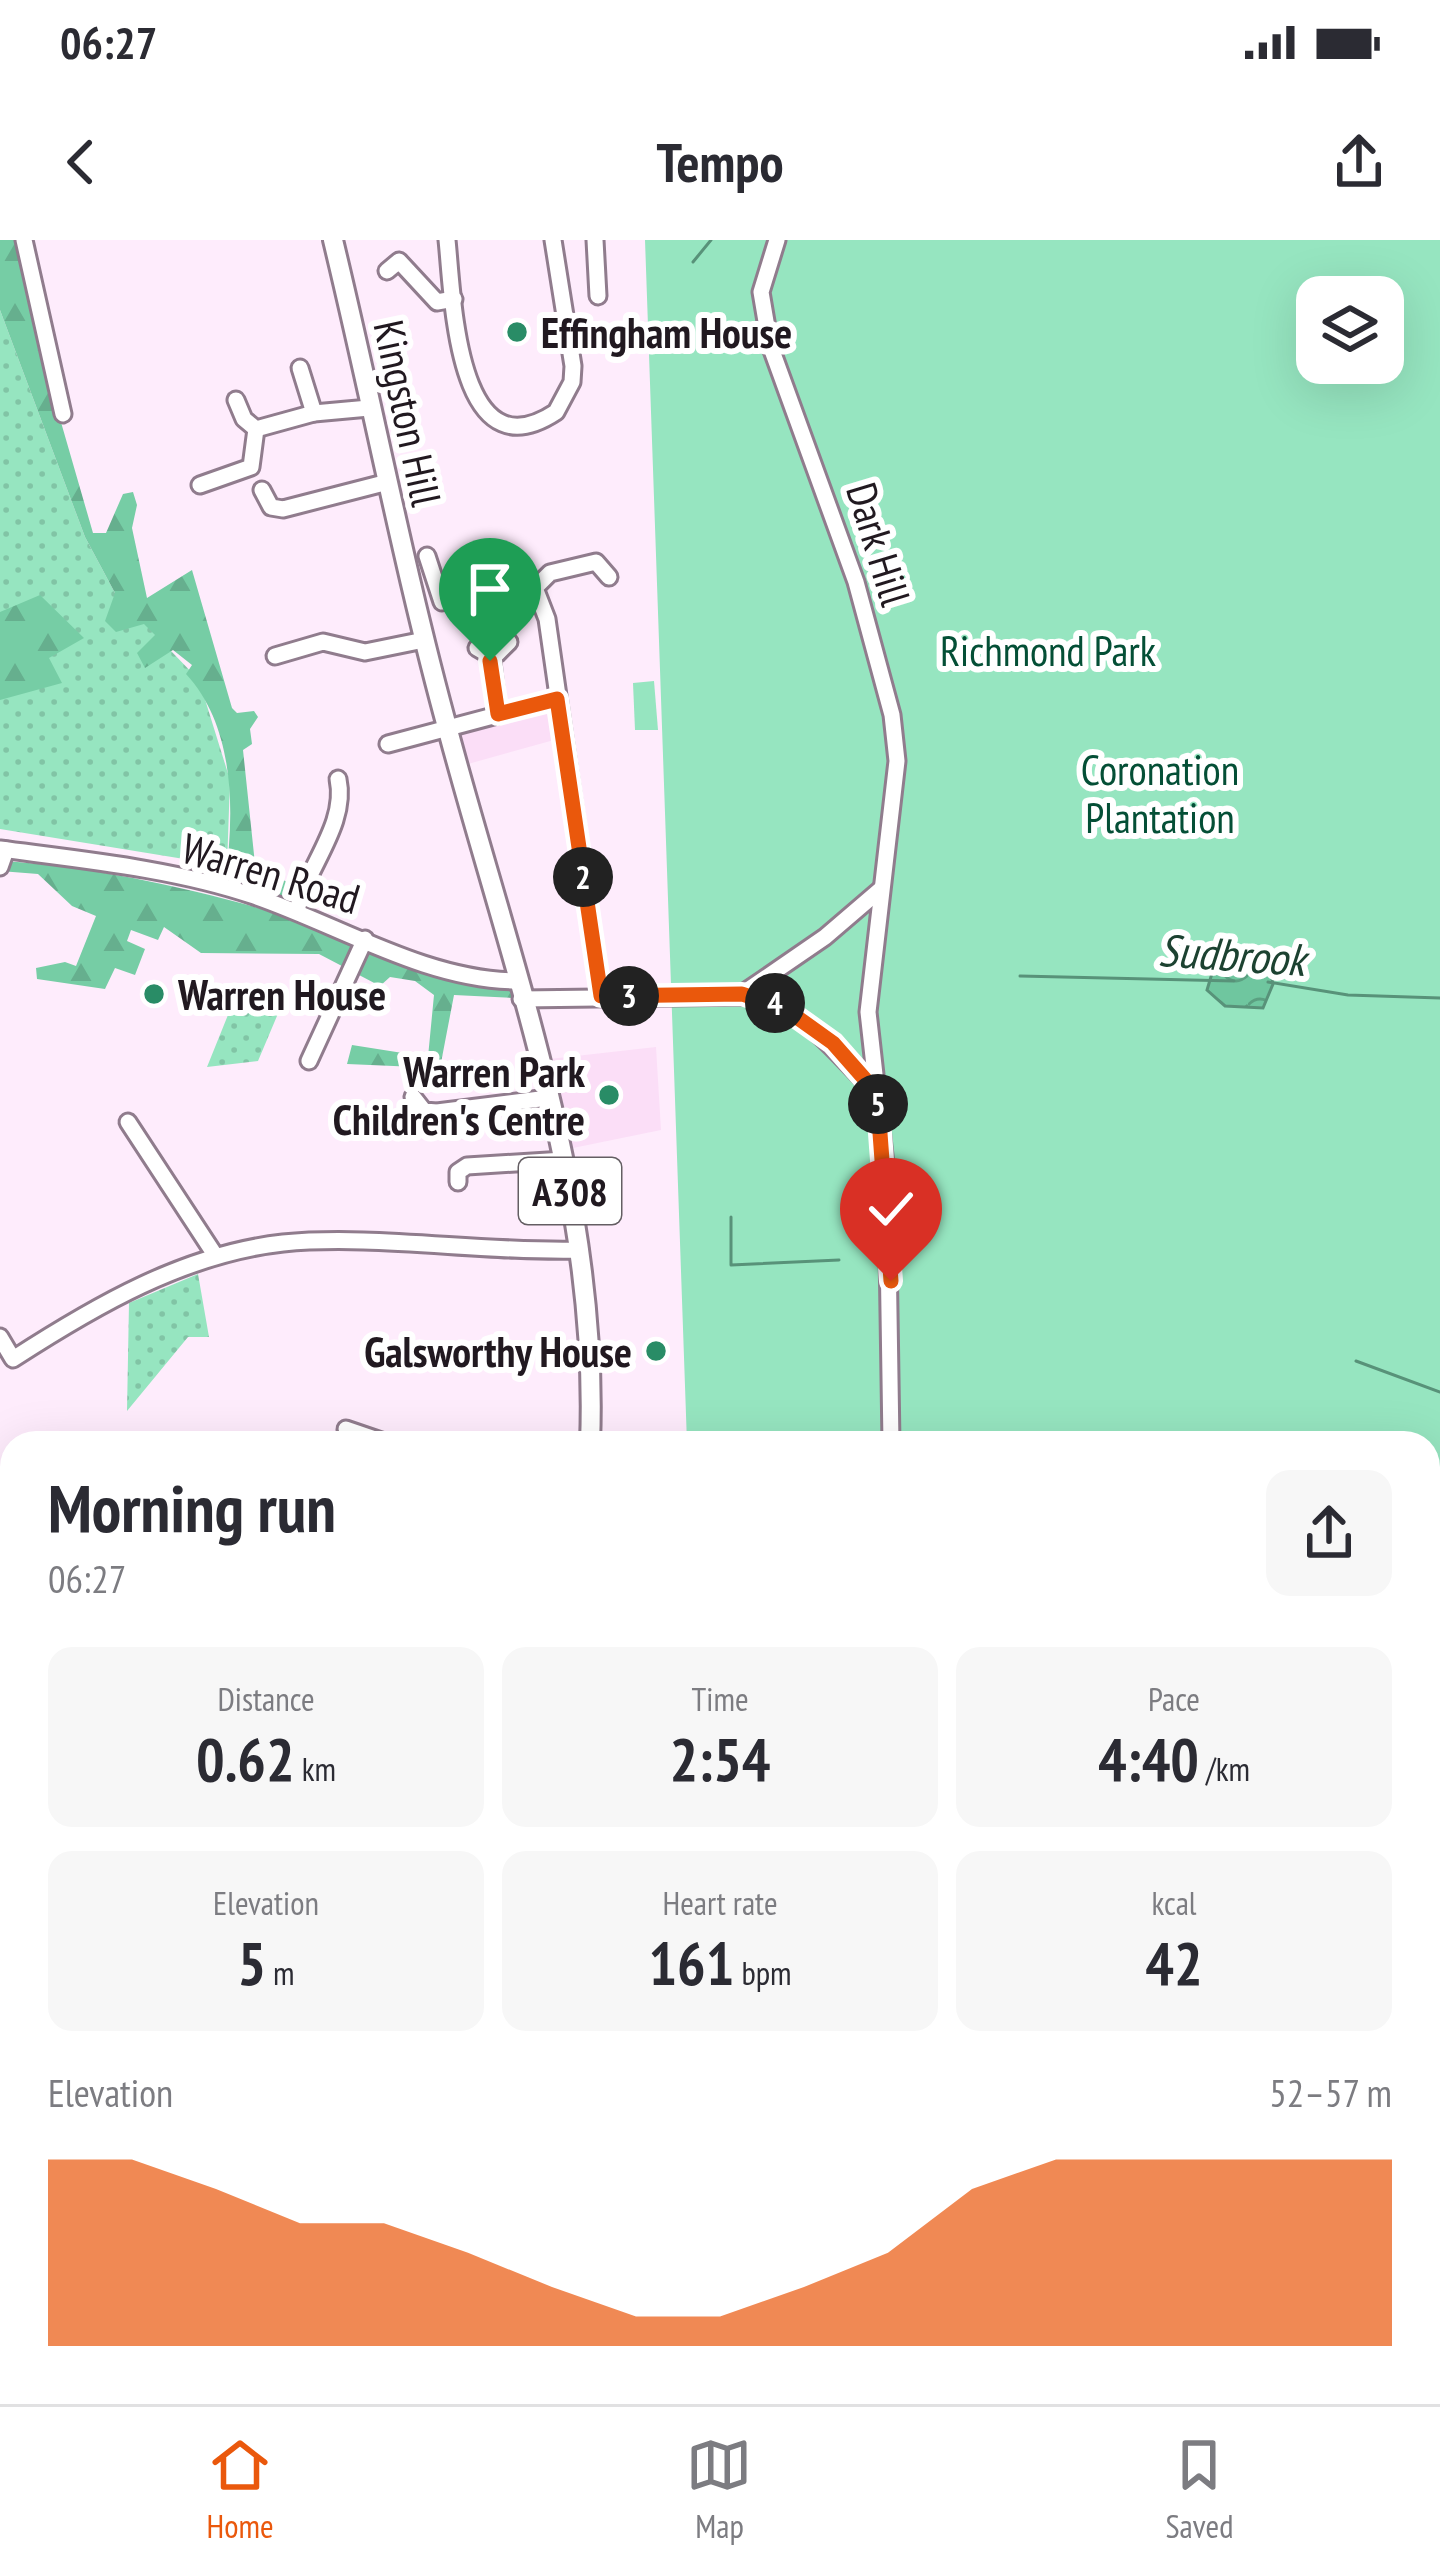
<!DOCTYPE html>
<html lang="en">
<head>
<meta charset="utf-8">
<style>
  :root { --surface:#fff; --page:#f7f7f7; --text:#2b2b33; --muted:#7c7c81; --line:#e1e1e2; --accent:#ea580c }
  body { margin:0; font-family:"PT Sans Narrow",sans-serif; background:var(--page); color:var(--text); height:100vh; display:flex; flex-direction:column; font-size:45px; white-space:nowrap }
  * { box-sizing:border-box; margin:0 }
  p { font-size:39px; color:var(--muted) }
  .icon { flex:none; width:66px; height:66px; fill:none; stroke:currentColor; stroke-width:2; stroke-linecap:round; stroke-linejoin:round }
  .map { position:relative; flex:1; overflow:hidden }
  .panel { position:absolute; left:0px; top:1191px; width:1440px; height:975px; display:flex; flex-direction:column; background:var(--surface); border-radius:36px 36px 0 0; box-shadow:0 12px 48px #0002 }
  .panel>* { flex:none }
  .fabs { position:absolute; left:1296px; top:36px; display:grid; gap:24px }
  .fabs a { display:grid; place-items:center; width:108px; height:108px; border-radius:24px; background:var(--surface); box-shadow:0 12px 48px #0002; font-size:60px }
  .pin { position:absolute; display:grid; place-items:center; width:102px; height:102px; color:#fff; margin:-123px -51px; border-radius:50% 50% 50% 0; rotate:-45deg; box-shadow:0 0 12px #0007 }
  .pin .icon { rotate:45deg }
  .km { position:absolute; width:60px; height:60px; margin:-30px; border-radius:50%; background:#222; color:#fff; font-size:33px; line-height:60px; text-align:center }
  .round { display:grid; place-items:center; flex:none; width:126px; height:126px; border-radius:24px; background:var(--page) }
  .overview { display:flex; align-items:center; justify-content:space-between; height:204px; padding:0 48px }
  h1 { font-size:66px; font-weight:700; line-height:90px }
  .stats { display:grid; grid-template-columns:repeat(3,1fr); gap:18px; height:204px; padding:12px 48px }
  .stats div { display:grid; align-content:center; border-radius:24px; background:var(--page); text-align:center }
  .stats b { font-size:60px; font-weight:700 }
  .stats small { font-size:33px; font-weight:400 }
  .stats p { font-size:33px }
  .chart { height:336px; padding:24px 48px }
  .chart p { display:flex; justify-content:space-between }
  .chart svg { width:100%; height:216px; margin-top:12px; fill:var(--accent); opacity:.7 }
  .status { display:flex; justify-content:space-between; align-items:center; height:84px; padding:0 60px; background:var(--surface); direction:ltr }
  .status svg { height:33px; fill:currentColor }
  header { display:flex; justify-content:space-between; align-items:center; height:156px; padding:0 48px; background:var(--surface); font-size:54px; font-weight:700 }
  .tabs { display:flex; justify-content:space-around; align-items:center; height:168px; border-top:3px solid var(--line); background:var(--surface); font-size:33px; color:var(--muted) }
  .tabs a { display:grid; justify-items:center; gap:6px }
  .tabs .on { color:var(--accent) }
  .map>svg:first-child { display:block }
  .built { fill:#fbdef7 }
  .grass { fill:url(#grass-dots) }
  .forest { fill:url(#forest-firs) }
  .park { fill:#96e5c0; fill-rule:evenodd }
  .water { fill:url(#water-waves); stroke:#589279; stroke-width:3 }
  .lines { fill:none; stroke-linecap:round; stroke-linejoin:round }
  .stream { stroke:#589279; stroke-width:3 }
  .minor-casing { stroke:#907c8d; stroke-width:21 }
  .major-casing { stroke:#907c8d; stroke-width:24 }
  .minor { stroke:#fff; stroke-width:15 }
  .major { stroke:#fff; stroke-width:18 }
  .route-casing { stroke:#fff; stroke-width:24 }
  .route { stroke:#ea580c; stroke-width:15 }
  .poi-dot { fill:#298c66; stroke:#fff; stroke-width:4.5 }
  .labels { text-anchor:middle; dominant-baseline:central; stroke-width:12; stroke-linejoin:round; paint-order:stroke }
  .shield { fill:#fff; stroke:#645e63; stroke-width:3 }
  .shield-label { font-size:39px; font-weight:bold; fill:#211920 }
  .poi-label { font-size:42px; font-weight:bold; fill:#211920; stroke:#fff; text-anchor:start }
  .street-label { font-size:42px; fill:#211920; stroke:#fff }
  .park-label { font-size:42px; fill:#044f36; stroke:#fff }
  .water-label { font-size:45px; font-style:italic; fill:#1c4231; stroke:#fff }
</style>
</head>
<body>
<div class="status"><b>06:27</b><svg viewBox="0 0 49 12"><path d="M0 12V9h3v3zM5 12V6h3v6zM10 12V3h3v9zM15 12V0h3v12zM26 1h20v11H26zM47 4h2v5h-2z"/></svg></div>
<header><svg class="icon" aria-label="back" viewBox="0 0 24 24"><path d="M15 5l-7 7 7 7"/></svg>Tempo<svg class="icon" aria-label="share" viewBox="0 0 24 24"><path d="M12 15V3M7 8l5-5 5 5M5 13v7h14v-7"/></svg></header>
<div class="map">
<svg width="1440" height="2164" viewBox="0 0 1440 2164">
  <defs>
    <pattern id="grass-dots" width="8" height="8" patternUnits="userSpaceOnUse" patternTransform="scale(3)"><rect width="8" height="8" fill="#96e5c0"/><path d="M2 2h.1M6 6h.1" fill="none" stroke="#81c4a5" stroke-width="1.8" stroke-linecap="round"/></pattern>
    <pattern id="forest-firs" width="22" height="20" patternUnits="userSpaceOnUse" patternTransform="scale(3)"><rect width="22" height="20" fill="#76cda5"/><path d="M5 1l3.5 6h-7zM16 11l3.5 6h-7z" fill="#66af8e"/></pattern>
    <pattern id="water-waves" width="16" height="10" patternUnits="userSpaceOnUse" patternTransform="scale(3)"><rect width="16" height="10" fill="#6fc69f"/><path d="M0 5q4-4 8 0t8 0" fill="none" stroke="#5ba081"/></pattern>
  </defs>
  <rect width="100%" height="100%" fill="#feecfc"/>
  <!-- built -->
  <g class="built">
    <polygon points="548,468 554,500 468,524 460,493"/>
    <polygon points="656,807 661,890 573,908 549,819"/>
    <polygon points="12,1753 12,2154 170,2154 159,2164 0,2164 0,1758"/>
  </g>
  <!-- grass -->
  <g class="grass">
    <polygon points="0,70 85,297 115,353 199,440 230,540 227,626 0,589"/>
    <polygon points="271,756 285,757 258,821 207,827 232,765 267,766"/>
    <polygon points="198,1034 209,1097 188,1097 127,1171 129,1063"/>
  </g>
  <!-- forest -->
  <g class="forest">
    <path d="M0 0H20L54 158 93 293H106L123 254 133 252 137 265 132 288 147 358 192 330 232 468 237 473 254 471 258 477 250 489 252 504 243 510 255 624 294 646 292 664 225 641C235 572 235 487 186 434L192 425 173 410 145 428 137 413 155 395 144 384 116 392 105 381 115 353 85 297 0 70Z"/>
    <polygon points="40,355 84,398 49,418 62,443 0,460 0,372"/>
    <path d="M4 621C180 633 343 694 510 746L513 758 454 755 440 828 347 824 352 805 428 817 434 755 415 741 390 737 380 746 319 714 201 713 164 687 158 700 131 690 127 701 145 709 135 735 115 728 105 749 37 739 36 728 65 722 76 726 96 676 72 666 38 634 0 631Z"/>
    <polygon points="0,2081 10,2096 5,2101 12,2114 12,2154 30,2154 36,2164 0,2164"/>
    <polygon points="80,2154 170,2154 159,2164 61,2164"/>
  </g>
  <!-- park -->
  <g class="park">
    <path d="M645 0H1440V2164H598L599 2154H1428V1203H687ZM1317 57H1383V123H1317Z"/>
    <polygon points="654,441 658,490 635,490 633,443"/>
  </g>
  <!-- water -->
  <polygon class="water" points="1227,720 1270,728 1273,744 1263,768 1225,766 1207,750 1213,730"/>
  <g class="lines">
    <!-- stream -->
    <g class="stream">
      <polyline points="693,22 711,0"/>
      <polyline points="1020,736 1234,741"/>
      <polyline points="1268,742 1348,755 1440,758"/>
      <polyline points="731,977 731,1025 839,1020"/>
      <polyline points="1356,1121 1440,1152"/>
      <polyline points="1428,1420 1440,1432"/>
      <polyline points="1428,1552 1440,1549"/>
    </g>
    <defs>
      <g id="minor">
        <polyline points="24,0 63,174"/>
        <path d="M447 0C453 56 456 238 556 172L572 142 573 126 553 0"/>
        <polyline points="595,0 598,56"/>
        <polyline points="777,0 761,52 770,105 856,342 892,475 897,521 868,772 887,942 891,1203"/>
        <polyline points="387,31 399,21 437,62 454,59"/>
        <polyline points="300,128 314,173 369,168"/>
        <polyline points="236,160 244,179 256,189 314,173"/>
        <polyline points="200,245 251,227 256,189"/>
        <polyline points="262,250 271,267 283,269 384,243"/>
        <polyline points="427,316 442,362 502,344 535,348"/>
        <polyline points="477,408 489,415"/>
        <polyline points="497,414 509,402"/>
        <polyline points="275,416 323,402 365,412 424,400"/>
        <polyline points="492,422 498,474"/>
        <polyline points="388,504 557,459"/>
        <path d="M0 609C83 620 175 629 254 656 339 685 425 740 516 741"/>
        <polyline points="0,627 6,610"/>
        <path d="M297 671C305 629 348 585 338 539"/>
        <polyline points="742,754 825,697 881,649"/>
        <polyline points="601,756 547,379 535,348 550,333 596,322 609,337"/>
        <path d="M521 759 750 756C810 772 834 813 876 852"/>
        <polyline points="309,821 365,699"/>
        <polyline points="413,857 424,871 437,872 548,858"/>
        <polyline points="128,882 215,1015"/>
        <polyline points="458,942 458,932 467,926 564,920"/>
        <path d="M0 1097 13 1119C95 1066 184 1014 283 1003 374 994 485 1013 580 1010"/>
        <polyline points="346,1189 387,1203"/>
        <polyline points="0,1384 12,1382"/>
        <polyline points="0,1664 12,1658"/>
        <polyline points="0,1823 12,1817"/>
        <polyline points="0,1835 12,1856"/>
      </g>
      <g id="major">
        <path d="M333 0C373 165 404 331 449 494 511 725 600 961 590 1203"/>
        <polyline points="438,2154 438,2164"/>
      </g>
    </defs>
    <!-- minor casing -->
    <use href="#minor" class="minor-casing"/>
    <!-- major casing -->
    <use href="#major" class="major-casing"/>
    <!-- minor -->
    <use href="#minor" class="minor"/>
    <!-- major -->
    <use href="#major" class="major"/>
  </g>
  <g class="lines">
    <defs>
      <polyline id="route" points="490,421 498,474 557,459 601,756 742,754 784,768 833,803 877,853 891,1041"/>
    </defs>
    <!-- route casing -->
    <use href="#route" class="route-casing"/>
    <!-- route -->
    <use href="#route" class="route"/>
  </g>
  <!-- markers -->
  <g class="poi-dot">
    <circle cx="517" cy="92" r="12"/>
    <circle cx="154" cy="754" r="12"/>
    <circle cx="609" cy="855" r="12"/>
    <circle cx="656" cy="1111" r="12"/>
  </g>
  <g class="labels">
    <!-- shield labels -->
    <rect class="shield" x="519" y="918" width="102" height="66" rx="9"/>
    <g class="shield-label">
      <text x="570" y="951">A308</text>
    </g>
    <!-- poi labels -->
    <g class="poi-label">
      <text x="541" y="92">Effingham House</text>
      <text x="178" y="754">Warren House</text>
      <text x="585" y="831" text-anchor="end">Warren Park<tspan x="585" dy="48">Children's Centre</tspan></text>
      <text x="632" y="1111" text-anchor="end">Galsworthy House</text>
    </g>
    <!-- street labels -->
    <g class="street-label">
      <text transform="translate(408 173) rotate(78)">Kingston Hill</text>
      <text transform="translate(879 304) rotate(73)">Dark Hill</text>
      <text transform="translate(271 633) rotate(17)">Warren Road</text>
    </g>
    <!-- park labels -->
    <g class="park-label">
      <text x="1048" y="410">Richmond Park</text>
      <text x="1160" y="529">Coronation<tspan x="1160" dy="48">Plantation</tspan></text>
    </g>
    <!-- water labels -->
    <g class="water-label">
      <text transform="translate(1232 714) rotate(4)">Sudbrook</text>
    </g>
  </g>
</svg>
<div class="fabs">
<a><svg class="icon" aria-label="layers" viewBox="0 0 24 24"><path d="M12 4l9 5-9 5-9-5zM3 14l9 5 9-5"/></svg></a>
</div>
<div class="pin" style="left:490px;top:421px;background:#1e9e55"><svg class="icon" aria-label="arrive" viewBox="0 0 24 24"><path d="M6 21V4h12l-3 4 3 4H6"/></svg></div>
<div class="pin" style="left:891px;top:1041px;background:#d93025"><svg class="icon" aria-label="check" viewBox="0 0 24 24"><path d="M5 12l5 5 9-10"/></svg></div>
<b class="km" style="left:583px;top:637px">2</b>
<b class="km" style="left:629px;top:756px">3</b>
<b class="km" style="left:775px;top:763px">4</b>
<b class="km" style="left:878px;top:864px">5</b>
<section class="panel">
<div class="overview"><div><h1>Morning run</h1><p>06:27</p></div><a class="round"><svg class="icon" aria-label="share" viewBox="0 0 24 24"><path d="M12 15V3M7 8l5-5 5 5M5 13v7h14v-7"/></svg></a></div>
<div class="stats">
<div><p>Distance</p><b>0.62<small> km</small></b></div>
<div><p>Time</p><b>2:54</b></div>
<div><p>Pace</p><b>4:40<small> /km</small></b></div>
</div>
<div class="stats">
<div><p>Elevation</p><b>5<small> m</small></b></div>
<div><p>Heart rate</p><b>161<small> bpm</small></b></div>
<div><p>kcal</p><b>42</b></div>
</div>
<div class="chart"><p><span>Elevation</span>52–57 m</p>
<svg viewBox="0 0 160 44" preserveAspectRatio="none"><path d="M0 44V6L10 6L20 12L30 19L40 19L50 25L60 32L70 38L80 38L90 32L100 25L110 12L120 6L130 6L140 6L150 6L160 6V44z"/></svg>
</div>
</section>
</div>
<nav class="tabs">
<a class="on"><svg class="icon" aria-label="home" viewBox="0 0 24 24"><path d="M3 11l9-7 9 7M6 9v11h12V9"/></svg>Home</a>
<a><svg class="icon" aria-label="map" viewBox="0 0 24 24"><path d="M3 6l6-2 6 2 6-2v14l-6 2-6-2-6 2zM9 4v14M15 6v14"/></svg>Map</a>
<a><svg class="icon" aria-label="saved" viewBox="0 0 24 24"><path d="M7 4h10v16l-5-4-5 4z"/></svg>Saved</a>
</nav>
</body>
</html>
